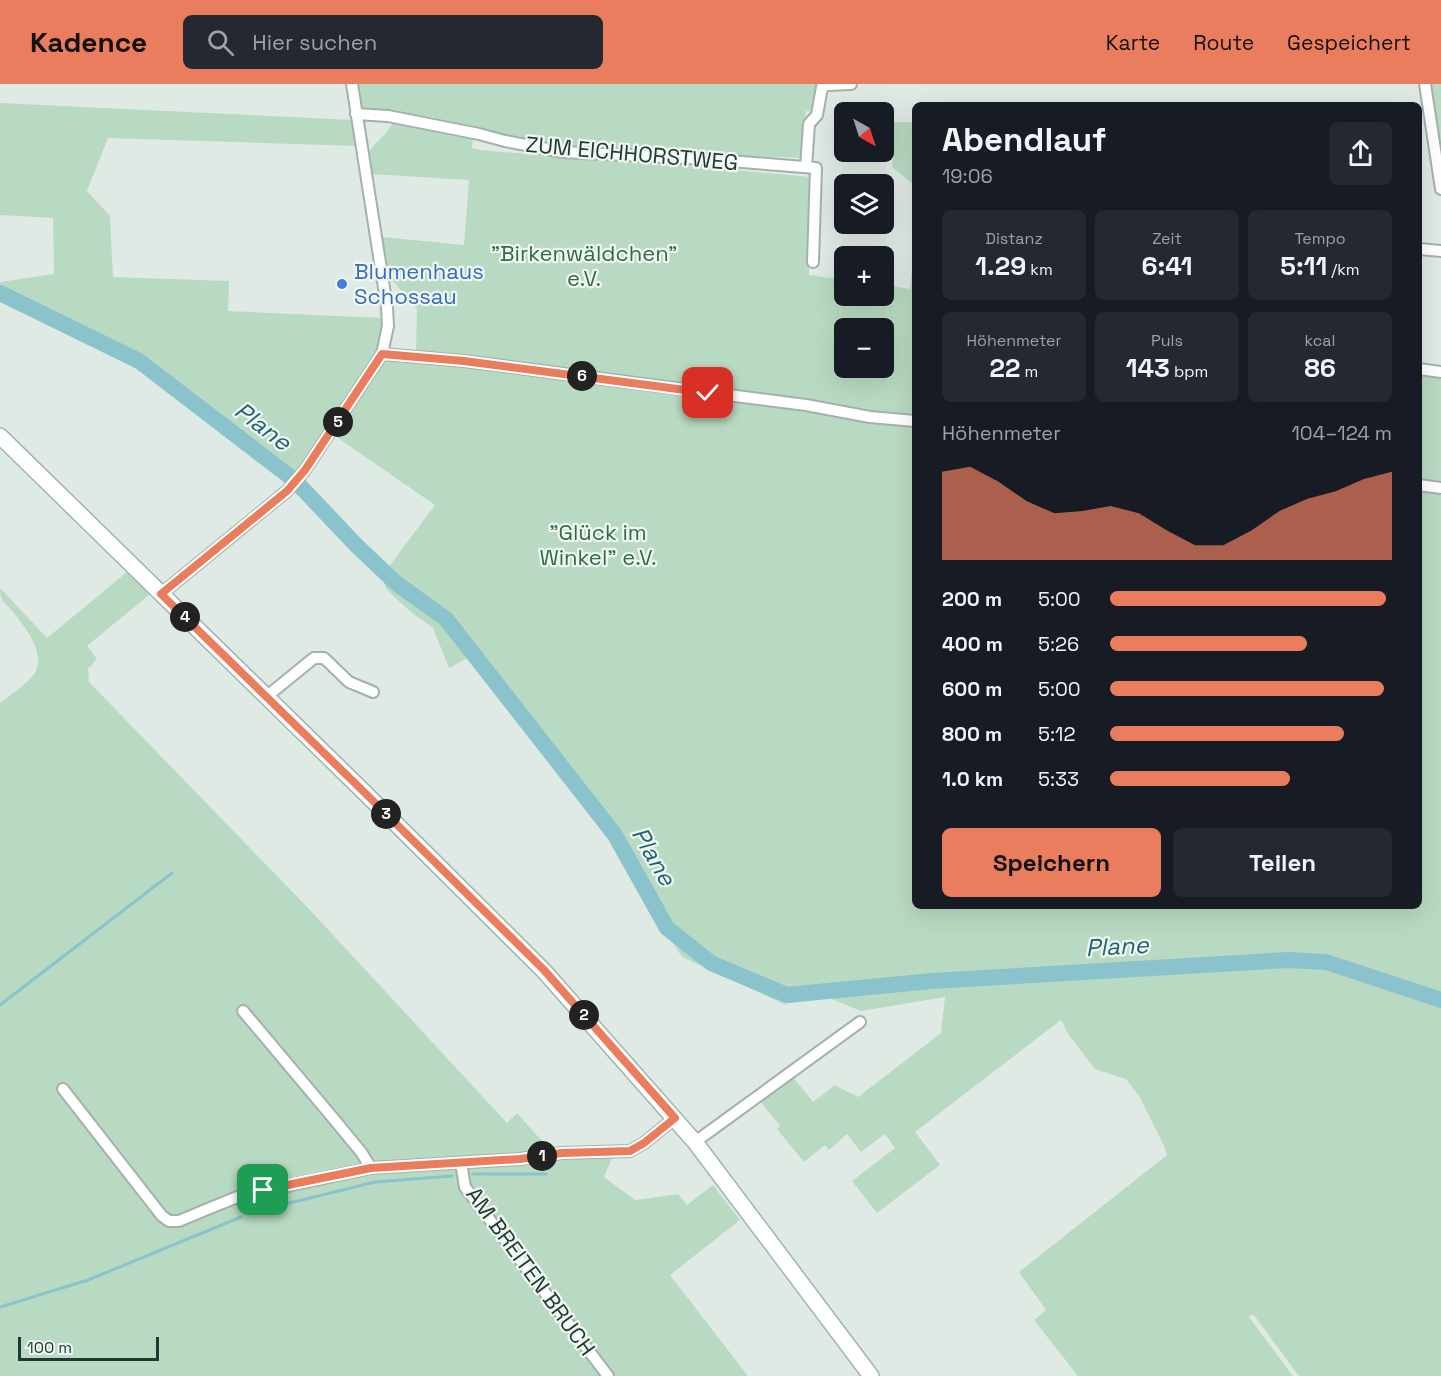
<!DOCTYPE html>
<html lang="de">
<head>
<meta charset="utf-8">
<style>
  :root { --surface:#171b24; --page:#242831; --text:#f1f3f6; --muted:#9ea1a6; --accent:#ea7d5e }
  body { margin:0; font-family:"Space Grotesk",sans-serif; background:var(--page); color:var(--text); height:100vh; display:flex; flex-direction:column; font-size:22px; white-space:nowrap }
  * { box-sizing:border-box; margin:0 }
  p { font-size:20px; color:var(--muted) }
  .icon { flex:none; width:33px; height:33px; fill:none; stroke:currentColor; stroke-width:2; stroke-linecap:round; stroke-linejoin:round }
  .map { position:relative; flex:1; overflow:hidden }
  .panel { position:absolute; left:912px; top:18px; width:510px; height:807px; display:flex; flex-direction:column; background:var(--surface); border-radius:9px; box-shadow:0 6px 24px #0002 }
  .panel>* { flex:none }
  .needle { width:39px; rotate:141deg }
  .controls { position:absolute; left:834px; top:18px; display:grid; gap:12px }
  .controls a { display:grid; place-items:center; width:60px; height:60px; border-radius:9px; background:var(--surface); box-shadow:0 6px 24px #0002; font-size:30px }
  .scale { position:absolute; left:18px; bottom:15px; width:141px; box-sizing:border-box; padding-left:6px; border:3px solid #213932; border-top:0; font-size:16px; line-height:21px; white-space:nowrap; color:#213932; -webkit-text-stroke:4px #f0f7f3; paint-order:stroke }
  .pin { position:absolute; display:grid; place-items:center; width:51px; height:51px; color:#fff; margin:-26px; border-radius:12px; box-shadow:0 3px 9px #0006 }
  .km { position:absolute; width:30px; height:30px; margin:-15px; border-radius:50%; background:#222; color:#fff; font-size:16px; line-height:30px; text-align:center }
  .round { display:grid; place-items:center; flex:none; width:63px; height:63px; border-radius:9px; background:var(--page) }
  .summary { display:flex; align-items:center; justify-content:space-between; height:102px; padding:0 30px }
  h1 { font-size:33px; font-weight:700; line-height:45px }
  .metrics { display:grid; grid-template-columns:repeat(3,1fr); gap:9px; height:102px; padding:6px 30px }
  .metrics div { display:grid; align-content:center; border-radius:9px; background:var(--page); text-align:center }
  .metrics b { font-size:26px; font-weight:700 }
  .metrics small { font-size:16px; font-weight:400 }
  .metrics p { font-size:16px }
  .chart { height:168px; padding:12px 30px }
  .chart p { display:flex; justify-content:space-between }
  .chart svg { width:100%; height:108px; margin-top:6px; fill:var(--accent); opacity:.7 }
  .cta { display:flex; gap:12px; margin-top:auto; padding:12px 30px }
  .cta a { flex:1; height:69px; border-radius:9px; background:var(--accent); color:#111; font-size:24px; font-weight:700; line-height:69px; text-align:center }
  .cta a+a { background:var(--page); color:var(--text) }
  ul { padding:0 30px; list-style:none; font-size:20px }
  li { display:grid; grid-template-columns:96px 72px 1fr; align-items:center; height:45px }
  li i { height:15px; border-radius:8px; background:var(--accent) }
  header { display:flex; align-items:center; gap:36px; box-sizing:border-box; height:84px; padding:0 30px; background:var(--accent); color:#111 }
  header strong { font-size:28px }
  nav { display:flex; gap:33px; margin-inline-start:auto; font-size:21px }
  .search { width:420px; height:54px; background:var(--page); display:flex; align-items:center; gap:15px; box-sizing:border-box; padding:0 21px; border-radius:9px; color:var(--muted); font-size:22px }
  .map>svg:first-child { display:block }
  .green { fill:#b9dac2; fill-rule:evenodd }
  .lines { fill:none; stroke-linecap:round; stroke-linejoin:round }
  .stream { stroke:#8ac3cc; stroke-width:3 }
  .river { stroke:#8ac3cc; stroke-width:16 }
  .street-casing { stroke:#a3b1ac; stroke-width:14 }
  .secondary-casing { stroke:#9fb5ad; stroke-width:18 }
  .street { stroke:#fff; stroke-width:10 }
  .secondary { stroke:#fff; stroke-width:15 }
  .route-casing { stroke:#fff; stroke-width:12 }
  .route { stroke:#ea7d5e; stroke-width:8 }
  .shop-dot { fill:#3f7fe0; stroke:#f0f7f3; stroke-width:2 }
  .labels { text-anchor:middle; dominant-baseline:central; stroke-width:4.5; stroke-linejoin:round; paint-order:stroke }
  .street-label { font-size:22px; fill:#213932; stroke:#f0f7f3 }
  .park-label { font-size:22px; fill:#2e6d45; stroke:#f0f7f3 }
  .shop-label { font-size:22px; fill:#366cbe; stroke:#f0f7f3; text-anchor:start }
  .water-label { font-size:24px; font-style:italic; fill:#1f6571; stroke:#f0f7f3 }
</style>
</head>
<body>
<header>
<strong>Kadence</strong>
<div class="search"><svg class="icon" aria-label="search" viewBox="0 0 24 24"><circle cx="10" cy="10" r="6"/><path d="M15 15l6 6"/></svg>Hier suchen</div>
<nav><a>Karte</a><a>Route</a><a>Gespeichert</a></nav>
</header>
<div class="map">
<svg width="1441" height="1292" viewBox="0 0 1441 1292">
  <rect width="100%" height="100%" fill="#e0eae5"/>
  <!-- green -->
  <g class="green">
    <polygon points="356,0 817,0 814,28 806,27 802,74 574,66 539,60 431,33 369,26 363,24 359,18"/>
    <polygon points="1430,0 1441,0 1441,75"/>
    <polygon points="0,19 354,36 358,62 108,54 87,107 110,132 113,193 229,197 228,227 383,234 378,265 294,393 290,397 138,278 0,213 0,198 54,190 53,134 0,131"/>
    <path d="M393 38 456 53 473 54 472 64 480 66 592 75 638 77 811 93 809 191 844 196V212H884V201L910 205 915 158V333L871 329 416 268 417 225 390 194 382 153 464 161 469 96 370 90C369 85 368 79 368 74 368 62 388 51 393 38ZM844 244H884V284H844Z"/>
    <polygon points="887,38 915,38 915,102 892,83 893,72 888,64"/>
    <polygon points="384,274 467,281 710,314 792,323 915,341 915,822 1419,822 1419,408 1441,410 1441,915 1326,877 1288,876 1326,879 1441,918 1441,1292 1299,1292 1253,1230 1249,1233 1293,1292 1078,1292 1034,1236 1046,1226 1019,1188 1167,1071 1164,1062 1139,1012 1126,995 1095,985 1069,951 1061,936 915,1048 940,1081 877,1129 852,1097 895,1064 885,1050 861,1068 847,1050 829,1066 825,1061 804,1078 777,1045 780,1042 760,1017 793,993 813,1018 835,1001 858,1013 941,949 945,913 861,927 824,912 790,913 786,921 682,873 654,830 626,780 605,748 545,664 469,573 449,584 433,544 412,529 386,505 382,492 435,421 335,352"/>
    <polygon points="1419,288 1441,291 1441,400 1419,398"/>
    <path d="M127 488 150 510 87 562 97 575 88 585 89 598 311 827 507 1039 517 1029 558 1075 613 1072 604 1093 635 1116 678 1110 687 1121 713 1101 740 1136 670 1191 748 1292H0V619C8 613 30 597 35 589 46 567 25 543 12 527 4 517 0 518 0 504L47 554Z"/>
  </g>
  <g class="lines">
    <!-- stream -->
    <g class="stream">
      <polyline points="0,921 172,789"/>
      <polyline points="473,1090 546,1090"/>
      <polyline points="257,1127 375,1098 452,1092"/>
      <polyline points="0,1223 88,1196 241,1133"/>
    </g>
    <!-- river -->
    <polyline class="river" points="0,209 139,277 289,392 301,403 356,461 396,499 446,535 615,751 667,844 711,879 787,911 932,897 1288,876 1326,878 1441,916"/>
    <defs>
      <g id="street">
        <polyline points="1425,0 1441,105"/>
        <polyline points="356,30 388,32 479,50 505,57 563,68 705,75 816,84 813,178"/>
        <polyline points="806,83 809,40 817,31 822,3 828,1 851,0"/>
        <polyline points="1419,165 1441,167"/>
        <polyline points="382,270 464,277 806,321 870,333 915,337"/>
        <polyline points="1419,285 1441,288"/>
        <polyline points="1419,401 1441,404"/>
        <polyline points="161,510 287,407 305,386 382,270 388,242 387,223 352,0"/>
        <polyline points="266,613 314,574 324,574 349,598 373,608"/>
        <polyline points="243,927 333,1034 361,1068 371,1084"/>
        <polyline points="63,1005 162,1132 169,1137 179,1137 215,1122 240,1112 371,1084 520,1075 562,1069 630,1067 644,1059 675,1034"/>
        <polyline points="695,1058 860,938"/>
        <polyline points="461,1079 465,1103 608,1292"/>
      </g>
      <polyline id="secondary" points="0,352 365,709 544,887 695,1058 871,1292"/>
    </defs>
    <!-- street casing -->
    <use href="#street" class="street-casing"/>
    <!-- secondary casing -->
    <use href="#secondary" class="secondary-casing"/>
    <!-- street -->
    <use href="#street" class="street"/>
    <!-- secondary -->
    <use href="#secondary" class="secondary"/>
  </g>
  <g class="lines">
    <defs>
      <polyline id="route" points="263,1106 371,1084 520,1075 562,1069 630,1067 644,1059 675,1034 544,886 365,709 161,510 287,407 305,386 382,270 464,277 708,309"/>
    </defs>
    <!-- route casing -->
    <use href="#route" class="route-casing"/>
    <!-- route -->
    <use href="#route" class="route"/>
  </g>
  <!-- markers -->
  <circle class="shop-dot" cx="342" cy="200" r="6"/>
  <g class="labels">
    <!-- street labels -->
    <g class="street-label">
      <text transform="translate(632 69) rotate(5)">ZUM EICHHORSTWEG</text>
      <text transform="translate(531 1187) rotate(54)">AM BREITEN BRUCH</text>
    </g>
    <!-- park labels -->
    <g class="park-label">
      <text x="584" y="169">"Birkenwäldchen"<tspan x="584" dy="25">e.V.</tspan></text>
      <text x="598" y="448">"Glück im<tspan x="598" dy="25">Winkel" e.V.</tspan></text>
    </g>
    <!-- shop labels -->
    <g class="shop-label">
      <text x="354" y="187">Blumenhaus<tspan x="354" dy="25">Schossau</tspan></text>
    </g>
    <!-- water labels -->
    <g class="water-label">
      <text transform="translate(263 342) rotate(37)">Plane</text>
      <text transform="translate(654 772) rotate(60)">Plane</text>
      <text transform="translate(1117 862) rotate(-3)">Plane</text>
    </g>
  </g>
</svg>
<div class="controls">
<a><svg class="needle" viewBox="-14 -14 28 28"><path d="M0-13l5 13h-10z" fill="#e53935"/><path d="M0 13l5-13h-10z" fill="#9ea1a6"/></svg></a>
<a><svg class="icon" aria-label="layers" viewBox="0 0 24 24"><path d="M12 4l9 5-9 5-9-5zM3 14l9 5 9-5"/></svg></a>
<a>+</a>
<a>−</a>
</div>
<div class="scale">100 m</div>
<div class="pin" style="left:263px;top:1106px;background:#1e9e55"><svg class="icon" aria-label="arrive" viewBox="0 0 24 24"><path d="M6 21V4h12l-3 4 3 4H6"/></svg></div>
<div class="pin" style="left:708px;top:309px;background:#d93025"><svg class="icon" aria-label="check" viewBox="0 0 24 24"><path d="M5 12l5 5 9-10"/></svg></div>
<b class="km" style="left:542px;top:1072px">1</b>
<b class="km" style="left:584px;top:931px">2</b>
<b class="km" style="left:386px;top:730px">3</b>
<b class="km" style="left:185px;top:533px">4</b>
<b class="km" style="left:338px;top:338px">5</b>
<b class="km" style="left:582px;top:292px">6</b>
<section class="panel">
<div class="summary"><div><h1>Abendlauf</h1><p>19:06</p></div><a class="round"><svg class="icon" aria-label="share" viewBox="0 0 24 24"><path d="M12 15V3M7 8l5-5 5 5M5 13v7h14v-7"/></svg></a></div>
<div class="metrics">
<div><p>Distanz</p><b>1.29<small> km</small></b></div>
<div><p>Zeit</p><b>6:41</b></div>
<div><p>Tempo</p><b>5:11<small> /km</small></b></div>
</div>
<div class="metrics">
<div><p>Höhenmeter</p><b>22<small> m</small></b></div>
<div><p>Puls</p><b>143<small> bpm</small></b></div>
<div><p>kcal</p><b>86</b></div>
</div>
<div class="chart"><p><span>Höhenmeter</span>104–124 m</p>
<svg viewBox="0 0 160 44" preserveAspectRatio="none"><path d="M0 44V8L10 6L20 12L30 20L40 25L50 24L60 22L70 25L80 32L90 38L100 38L110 32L120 24L130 19L140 16L150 11L160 8V44z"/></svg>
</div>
<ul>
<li><b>200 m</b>5:00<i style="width:98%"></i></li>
<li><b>400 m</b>5:26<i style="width:70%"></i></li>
<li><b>600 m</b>5:00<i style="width:97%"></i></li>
<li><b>800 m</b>5:12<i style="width:83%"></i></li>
<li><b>1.0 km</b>5:33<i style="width:64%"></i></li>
</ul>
<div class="cta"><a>Speichern</a><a>Teilen</a></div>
</section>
</div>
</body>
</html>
